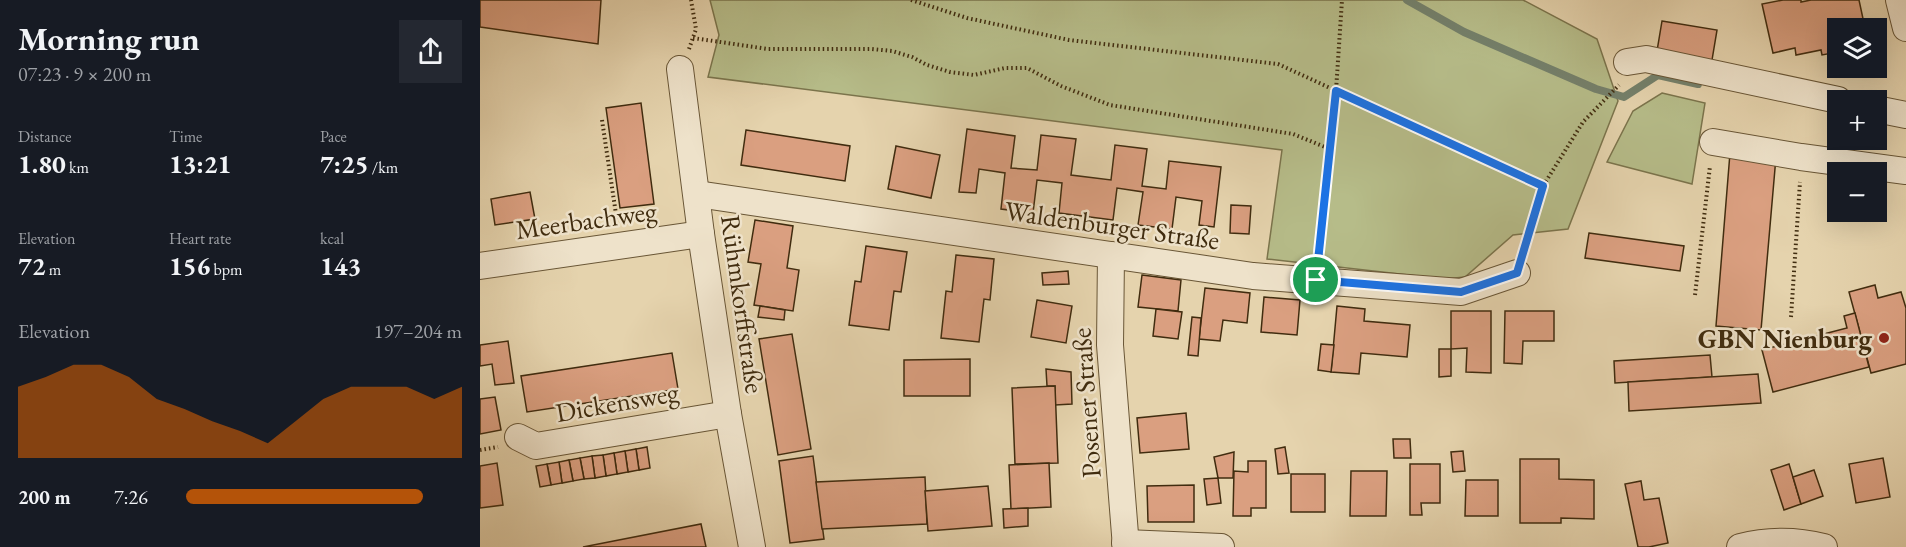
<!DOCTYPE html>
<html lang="en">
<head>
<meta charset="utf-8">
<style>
  :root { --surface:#171b24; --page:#242831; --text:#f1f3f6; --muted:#9ea1a6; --accent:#b45309 }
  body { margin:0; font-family:"EB Garamond",serif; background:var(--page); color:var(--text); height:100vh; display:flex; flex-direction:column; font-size:22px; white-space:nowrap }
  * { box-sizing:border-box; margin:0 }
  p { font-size:20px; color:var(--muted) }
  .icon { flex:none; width:33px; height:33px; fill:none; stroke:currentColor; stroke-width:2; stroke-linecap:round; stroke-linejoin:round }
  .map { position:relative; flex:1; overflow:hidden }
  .sheet { display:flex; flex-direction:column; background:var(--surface); width:480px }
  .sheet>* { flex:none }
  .controls { position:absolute; left:1347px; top:18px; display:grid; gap:12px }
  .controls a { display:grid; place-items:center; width:60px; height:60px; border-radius:0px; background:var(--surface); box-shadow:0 6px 24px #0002; font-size:30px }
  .pin { position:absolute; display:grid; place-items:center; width:51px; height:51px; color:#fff; margin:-26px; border:3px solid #fff; border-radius:50%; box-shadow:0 2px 6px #0007 }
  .round { display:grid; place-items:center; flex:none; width:63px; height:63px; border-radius:0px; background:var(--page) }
  .head { display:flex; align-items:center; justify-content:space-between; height:102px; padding:0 18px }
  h1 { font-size:33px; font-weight:700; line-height:45px }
  .stats { display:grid; grid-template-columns:repeat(3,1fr); gap:9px; height:102px; padding:6px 18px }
  .stats div { display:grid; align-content:center }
  .stats b { font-size:26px; font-weight:700 }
  .stats small { font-size:16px; font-weight:400 }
  .stats p { font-size:16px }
  .chart { height:168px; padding:12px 18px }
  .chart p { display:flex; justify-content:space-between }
  .chart svg { width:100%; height:108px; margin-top:6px; fill:var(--accent); opacity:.7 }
  ul { padding:0 18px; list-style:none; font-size:20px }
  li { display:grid; grid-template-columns:96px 72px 1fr; align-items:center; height:45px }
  li i { height:15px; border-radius:8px; background:var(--accent) }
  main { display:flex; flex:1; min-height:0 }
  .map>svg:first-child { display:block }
  .green { fill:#b6bc89; stroke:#7b744c; stroke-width:1.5 }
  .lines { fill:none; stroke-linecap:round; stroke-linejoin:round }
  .stream { stroke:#74806b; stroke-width:8 }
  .building { fill:#da9f80; stroke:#402c0f; stroke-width:1.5 }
  .minor-casing { stroke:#695636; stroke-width:28 }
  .path { stroke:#402c0f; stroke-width:4; stroke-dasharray:1.5 3; stroke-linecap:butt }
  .minor { stroke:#eee2ca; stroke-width:26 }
  .route-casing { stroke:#fff; stroke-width:12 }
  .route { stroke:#1a73e8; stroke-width:8 }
  .poi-dot { fill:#8f2418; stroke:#eee2ca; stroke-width:2 }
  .labels { text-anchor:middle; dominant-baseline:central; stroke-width:5; stroke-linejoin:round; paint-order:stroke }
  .street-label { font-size:27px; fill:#402c0f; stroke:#eee2ca }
  .poi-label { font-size:27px; font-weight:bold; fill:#402c0f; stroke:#eee2ca; text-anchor:end }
</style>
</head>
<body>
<main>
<section class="sheet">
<div class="head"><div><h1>Morning run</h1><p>07:23 · 9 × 200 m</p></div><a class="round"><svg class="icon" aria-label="share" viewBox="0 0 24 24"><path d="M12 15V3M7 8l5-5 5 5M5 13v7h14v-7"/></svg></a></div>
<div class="stats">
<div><p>Distance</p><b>1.80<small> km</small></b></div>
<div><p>Time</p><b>13:21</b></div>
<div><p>Pace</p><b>7:25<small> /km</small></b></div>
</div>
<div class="stats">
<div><p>Elevation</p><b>72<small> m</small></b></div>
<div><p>Heart rate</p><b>156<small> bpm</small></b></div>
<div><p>kcal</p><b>143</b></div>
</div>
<div class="chart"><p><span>Elevation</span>197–204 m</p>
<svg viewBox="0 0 160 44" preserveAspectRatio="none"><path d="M0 44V15L10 11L20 6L30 6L40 11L50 20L60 24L70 29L80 33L90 38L100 29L110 20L120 15L130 15L140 15L150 20L160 15V44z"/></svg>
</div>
<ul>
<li><b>200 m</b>7:26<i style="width:86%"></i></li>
</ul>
</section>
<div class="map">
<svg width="1426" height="547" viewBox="0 0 1426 547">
  <rect width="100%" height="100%" fill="#e5d3ad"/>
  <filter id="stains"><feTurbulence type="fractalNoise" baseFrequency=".00333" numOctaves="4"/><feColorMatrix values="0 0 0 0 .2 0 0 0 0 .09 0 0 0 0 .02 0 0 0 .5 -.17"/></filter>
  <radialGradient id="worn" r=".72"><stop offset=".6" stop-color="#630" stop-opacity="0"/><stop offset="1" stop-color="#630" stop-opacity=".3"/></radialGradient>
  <!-- green -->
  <g class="green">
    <polygon points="230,0 1043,0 1117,39 1138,101 1088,229 1033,235 985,277 964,279 787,259 802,150 228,77 239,35"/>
    <polygon points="1182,93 1225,103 1212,184 1127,162 1153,111"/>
  </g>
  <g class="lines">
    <!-- stream -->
    <polyline class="stream" points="927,0 984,32 1116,89 1144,97 1178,75 1218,84"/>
  </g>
  <!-- building -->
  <g class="building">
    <polygon points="0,0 121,0 118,44 0,27"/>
    <polygon points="1303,0 1321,0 1321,2 1331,0 1379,0 1385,28 1358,28 1358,52 1342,55 1341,50 1316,55 1315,48 1293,53 1282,4"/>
    <polygon points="1182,21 1237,30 1231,66 1176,57"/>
    <polygon points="161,103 174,204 140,208 126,108"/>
    <polygon points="487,129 535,136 531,168 557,170 561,135 596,139 591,175 631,180 635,145 667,149 662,186 686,189 689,161 741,167 734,227 719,225 722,201 696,197 692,229 658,225 663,192 637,188 633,220 579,213 582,183 557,180 553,213 521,209 525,173 499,169 496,193 479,192"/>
    <polygon points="266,130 370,146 365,181 261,165"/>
    <polygon points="416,146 460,155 451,198 408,189"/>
    <polygon points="1250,153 1296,157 1281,330 1236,326"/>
    <polygon points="50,192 55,219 15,225 11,199"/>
    <polygon points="751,205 771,206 769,234 750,233"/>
    <polygon points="275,220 313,226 307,268 319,270 313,311 274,305 281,264 268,262"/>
    <polygon points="1109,233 1204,246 1200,271 1105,258"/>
    <polygon points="386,246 427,252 421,292 414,291 409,330 369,325 375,281 381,282"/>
    <polygon points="476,255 514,259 510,300 504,299 499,342 461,338 466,291 472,292"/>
    <polygon points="588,271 589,284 563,285 562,273"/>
    <polygon points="662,275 701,280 698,311 658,307"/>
    <polygon points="1395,285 1398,298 1421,292 1426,308 1426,364 1391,373 1369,292"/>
    <polygon points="725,288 770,293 767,323 743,320 740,341 719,339"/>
    <polygon points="784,297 820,300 817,335 781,332"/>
    <polygon points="557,300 592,306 586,343 551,337"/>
    <polygon points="280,306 305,310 304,320 278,317"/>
    <polygon points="857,306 885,309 884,321 930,325 927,357 881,353 879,374 851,372"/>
    <polygon points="676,309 702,312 698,339 673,336"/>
    <polygon points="971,311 1011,311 1011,373 986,372 987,348 971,349"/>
    <polygon points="1025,311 1074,311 1074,341 1043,341 1042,364 1024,363"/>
    <polygon points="1375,313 1389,367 1293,392 1282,350 1367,328 1364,316"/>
    <polygon points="712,317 721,318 718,356 708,355"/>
    <polygon points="312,334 331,449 298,455 279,339"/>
    <polygon points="28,341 34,383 15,385 12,364 0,366 0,345"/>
    <polygon points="841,344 854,345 851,372 838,370"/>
    <polygon points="959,349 971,349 971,376 959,377"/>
    <polygon points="192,353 198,389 47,412 41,376"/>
    <polygon points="1230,355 1232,377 1135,383 1134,361"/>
    <polygon points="490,359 490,396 424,396 424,360"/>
    <polygon points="566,369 591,372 592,404 575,405 575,386 567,386"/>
    <polygon points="1278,374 1281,403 1149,411 1148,382"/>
    <polygon points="575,386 578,463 535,464 532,388"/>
    <polygon points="15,397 21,430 0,434 0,399"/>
    <polygon points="706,413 709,449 660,453 657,418"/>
    <polygon points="913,439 930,439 931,458 914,458"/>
    <polygon points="167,447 170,468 159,470 156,449"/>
    <polygon points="805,447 809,473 798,474 795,449"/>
    <polygon points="156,449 159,470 148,472 145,451"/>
    <polygon points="145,451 148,472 137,474 134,453"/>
    <polygon points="983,451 985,471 973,472 971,452"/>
    <polygon points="754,452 753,478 738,478 734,457"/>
    <polygon points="134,453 137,474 126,476 123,455"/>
    <polygon points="123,455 126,476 115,478 112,456"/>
    <polygon points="112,456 115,478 104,479 100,458"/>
    <polygon points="333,456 344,539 310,543 299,461"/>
    <polygon points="100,458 104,479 93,481 89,460"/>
    <polygon points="1403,458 1410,497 1376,503 1369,464"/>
    <polygon points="1040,459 1079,459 1079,479 1114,480 1114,519 1081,518 1081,523 1040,523"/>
    <polygon points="89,460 93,481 82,483 79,462"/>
    <polygon points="768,461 786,461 786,508 771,508 771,516 753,516 754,471 768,472"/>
    <polygon points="79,462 82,483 71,485 67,464"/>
    <polygon points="17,463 23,505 0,508 0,466"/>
    <polygon points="569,463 571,507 531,509 529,465"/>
    <polygon points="67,464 71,485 60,487 56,466"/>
    <polygon points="930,464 960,464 960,503 941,503 942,515 930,515"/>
    <polygon points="1309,464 1321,504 1304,510 1291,470"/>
    <polygon points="1334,470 1343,496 1321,504 1313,477"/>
    <polygon points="871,471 907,471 906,516 870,516"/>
    <rect x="811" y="474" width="34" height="38"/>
    <polygon points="445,477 447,524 342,529 336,482"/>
    <polygon points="738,478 741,503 727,505 724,479"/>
    <polygon points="986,480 1018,480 1018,516 985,516"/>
    <polygon points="1161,481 1164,500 1179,498 1188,543 1169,547 1158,547 1145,484"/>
    <polygon points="714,485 714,522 668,522 667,486"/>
    <polygon points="508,486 512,526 448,531 445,491"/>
    <polygon points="548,508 548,526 524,528 523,509"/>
    <polygon points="221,524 226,547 103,547"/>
  </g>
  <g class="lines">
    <defs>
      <g id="minor">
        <polyline points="1419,0 1426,28"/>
        <polyline points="1147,62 1166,59 1358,100"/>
        <polyline points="200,69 221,234 248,414 272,547"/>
        <polyline points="1396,109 1426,115"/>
        <polyline points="1233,142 1321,157 1426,171"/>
        <polyline points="217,194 773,276 981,292 1037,273"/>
        <polyline points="631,255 630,345 646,547"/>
        <polyline points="0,266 221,234"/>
        <polyline points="38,437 56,446 248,414"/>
        <polyline points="645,543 741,547"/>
        <path d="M1260 547C1288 540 1316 540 1344 547"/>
      </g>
    </defs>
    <!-- minor casing -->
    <use href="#minor" class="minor-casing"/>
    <!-- path -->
    <g class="path">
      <polyline points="431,0 487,18 589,40 798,64 1063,186"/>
      <polyline points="213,38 288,49 392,49 412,51 432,57 447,65 470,72 494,75 525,68 547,68 581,86 630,105 813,134 850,149"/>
      <polyline points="209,49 216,29 211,0"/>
      <polyline points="122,120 137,221"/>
      <polyline points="1044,250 1063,186 1103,122 1139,85"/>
      <polyline points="838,259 856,91 862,0"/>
      <polyline points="1215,295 1230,166"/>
      <polyline points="1311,317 1320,182"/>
      <polyline points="0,450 18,447"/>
    </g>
    <!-- minor -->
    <use href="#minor" class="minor"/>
  </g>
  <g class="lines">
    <defs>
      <polygon id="route" points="856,91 1063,186 1037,273 981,292 836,280"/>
    </defs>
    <!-- route casing -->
    <use href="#route" class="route-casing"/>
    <!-- route -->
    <use href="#route" class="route"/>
  </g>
  <!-- markers -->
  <circle class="poi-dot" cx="1404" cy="338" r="6"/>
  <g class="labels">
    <!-- street labels -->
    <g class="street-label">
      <text transform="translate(106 220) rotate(-8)">Meerbachweg</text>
      <text transform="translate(632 225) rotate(8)">Waldenburger Straße</text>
      <text transform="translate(263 304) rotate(82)">Rühmkorffstraße</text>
      <text transform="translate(137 402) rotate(-10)">Dickensweg</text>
      <text transform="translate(606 403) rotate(-94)">Posener Straße</text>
    </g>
    <!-- poi labels -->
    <g class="poi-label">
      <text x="1392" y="338">GBN Nienburg</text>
    </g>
  </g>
  <rect width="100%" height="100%" filter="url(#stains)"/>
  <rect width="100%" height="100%" fill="url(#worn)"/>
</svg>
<div class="controls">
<a><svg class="icon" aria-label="layers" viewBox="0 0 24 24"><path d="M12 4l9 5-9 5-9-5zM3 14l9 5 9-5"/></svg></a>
<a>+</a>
<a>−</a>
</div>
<div class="pin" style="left:836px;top:280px;background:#1e9e55"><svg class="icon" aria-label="arrive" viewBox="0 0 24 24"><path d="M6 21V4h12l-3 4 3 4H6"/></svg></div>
</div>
</main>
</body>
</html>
